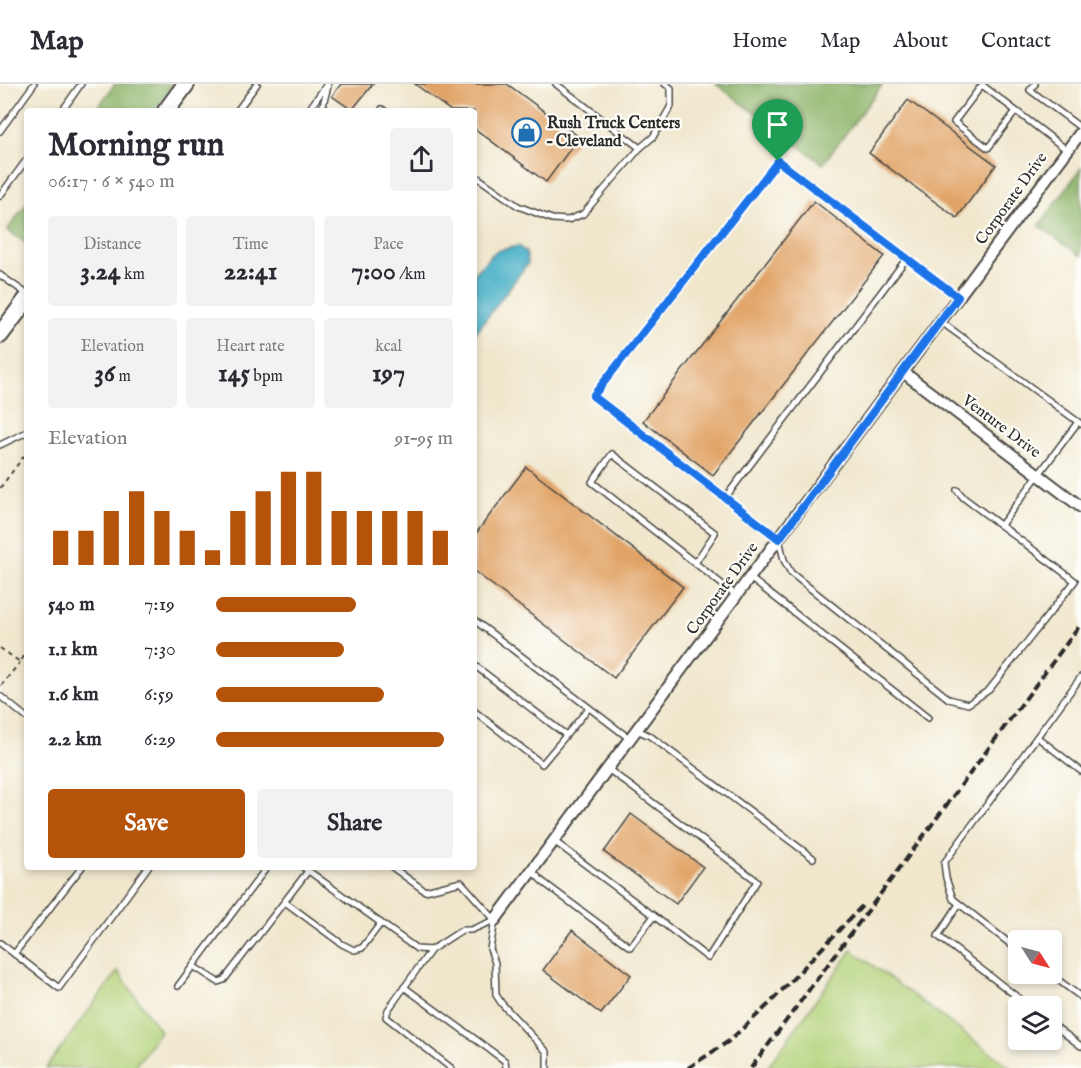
<!DOCTYPE html>
<html lang="en">
<head>
<meta charset="utf-8">
<style>
  :root { --surface:#fff; --page:#f2f2f3; --text:#2b2b33; --muted:#7c7c81; --line:#e1e1e2; --accent:#b45309 }
  body { margin:0; font-family:"IM FELL English",serif; background:var(--page); color:var(--text); height:100vh; display:flex; flex-direction:column; font-size:22px; white-space:nowrap }
  * { box-sizing:border-box; margin:0 }
  p { font-size:20px; color:var(--muted) }
  .icon { flex:none; width:33px; height:33px; fill:none; stroke:currentColor; stroke-width:2; stroke-linecap:round; stroke-linejoin:round }
  .map { position:relative; flex:1; overflow:hidden }
  .details { position:absolute; left:24px; top:24px; width:453px; height:762px; display:flex; flex-direction:column; background:var(--surface); border-radius:6px; box-shadow:0 3px 9px #0003 }
  .details>* { flex:none }
  .needle { width:39px; rotate:126deg }
  .tools { position:absolute; left:1008px; top:846px; display:grid; gap:12px }
  .tools a { display:grid; place-items:center; width:54px; height:54px; border-radius:6px; background:var(--surface); box-shadow:0 3px 9px #0003; font-size:30px }
  .pin { position:absolute; display:grid; place-items:center; width:51px; height:51px; color:#fff; margin:-62px -26px; border-radius:50% 50% 50% 0; rotate:-45deg; box-shadow:0 0 6px #0007 }
  .pin .icon { rotate:45deg }
  .round { display:grid; place-items:center; flex:none; width:63px; height:63px; border-radius:6px; background:var(--page) }
  .head { display:flex; align-items:center; justify-content:space-between; height:102px; padding:0 24px }
  h1 { font-size:33px; font-weight:700; line-height:45px }
  .figures { display:grid; grid-template-columns:repeat(3,1fr); gap:9px; height:102px; padding:6px 24px }
  .figures div { display:grid; align-content:center; border-radius:6px; background:var(--page); text-align:center }
  .figures b { font-size:26px; font-weight:700 }
  .figures small { font-size:16px; font-weight:400 }
  .figures p { font-size:16px }
  .chart { height:168px; padding:12px 24px }
  .chart p { display:flex; justify-content:space-between }
  .chart svg { width:100%; height:108px; margin-top:6px; stroke:var(--accent); stroke-width:6 }
  .primary-button { display:flex; gap:12px; margin-top:auto; padding:12px 24px }
  .primary-button a { flex:1; height:69px; border-radius:6px; background:var(--accent); color:#fff; font-size:24px; font-weight:700; line-height:69px; text-align:center }
  .primary-button a+a { background:var(--page); color:var(--text) }
  ul { padding:0 24px; list-style:none; font-size:20px }
  li { display:grid; grid-template-columns:96px 72px 1fr; align-items:center; height:45px }
  li i { height:15px; border-radius:8px; background:var(--accent) }
  header { display:flex; align-items:center; gap:36px; box-sizing:border-box; height:84px; padding:0 30px; background:var(--surface); border-bottom:2px solid var(--line) }
  header strong { font-size:28px }
  nav { display:flex; gap:33px; margin-inline-start:auto; font-size:21px }
  .map>svg:first-child { display:block }
  .green { fill:#b2d279; stroke:#6e7e52; stroke-width:1.5 }
  .forest { fill:#8db469; stroke:#5c704a; stroke-width:1.5 }
  .water { fill:#48b0c7; stroke:#3a6e79; stroke-width:1.5 }
  .building { fill:#e1a467 }
  .lines { fill:none; stroke-linecap:round; stroke-linejoin:round }
  .service-casing { stroke:#494743; stroke-width:8 }
  .minor-casing { stroke:#494743; stroke-width:14 }
  .primary-casing { stroke:#494743; stroke-width:20 }
  .path { stroke:#494743; stroke-width:2; stroke-dasharray:4.5 4.5; stroke-linecap:butt }
  .service { stroke:#fff; stroke-width:5 }
  .minor { stroke:#fff; stroke-width:10 }
  .primary { stroke:#fff; stroke-width:16 }
  .rail { stroke:#2b2b2b; stroke-width:4; stroke-dasharray:9 4.5; stroke-linecap:butt }
  .route-casing { stroke:#fff; stroke-width:12 }
  .route { stroke:#1a73e8; stroke-width:8 }
  .labels { text-anchor:middle; dominant-baseline:central; stroke-width:4.5; stroke-linejoin:round; paint-order:stroke }
  .poi-label { font-size:16px; font-weight:bold; fill:#2b2b2b; stroke:#fdfcf7; text-anchor:start }
  .street-label { font-size:16px; fill:#2b2b2b; stroke:#fdfcf7 }
</style>
</head>
<body>
<header>
<strong>Map</strong>
<nav><a>Home</a><a>Map</a><a>About</a><a>Contact</a></nav>
</header>
<div class="map">
<svg width="1081" height="984" viewBox="0 0 1081 984">
  <rect width="100%" height="100%" fill="#fdfcf7"/>
  <filter id="ink" filterUnits="userSpaceOnUse"><feTurbulence type="fractalNoise" baseFrequency=".0167" numOctaves="2"/><feDisplacementMap in="SourceGraphic" scale="12" xChannelSelector="R" yChannelSelector="G"/><feConvolveMatrix kernelMatrix="1 2 1 2 8 2 1 2 1" color-interpolation-filters="sRGB"/></filter>
  <filter id="wash" filterUnits="userSpaceOnUse"><feTurbulence type="fractalNoise" baseFrequency=".008" numOctaves="4" result="noise"/><feDisplacementMap in="SourceGraphic" scale="24" xChannelSelector="R" yChannelSelector="G"/><feGaussianBlur stdDeviation="1.35" result="paint"/><feColorMatrix in="noise" values="0 0 0 0 0 0 0 0 0 0 0 0 0 0 0 0 0 1.4 0 .05"/><feComposite in="paint" operator="in"/></filter>
  <g filter="url(#wash)">
    <rect width="100%" height="100%" fill="#f0e7cd"/>
    <!-- green -->
    <g class="green">
      <polygon points="852,866 1011,984 767,984"/>
      <polygon points="118,887 160,947 134,984 46,984"/>
    </g>
    <!-- forest -->
    <g class="forest">
      <polygon points="115,0 174,0 154,27 95,27"/>
      <polygon points="716,0 883,0 823,80"/>
      <polygon points="1081,84 1081,172 1039,142"/>
      <polygon points="27,119 27,160 7,146"/>
    </g>
    <!-- water -->
    <polygon class="water" points="518,162 526,168 528,179 474,251 474,189 496,167"/>
    <g id="blocks">
      <!-- building -->
      <g class="building">
        <polygon points="341,0 373,0 352,26 332,12"/>
        <polygon points="415,0 507,0 579,53 546,98 474,44 474,27 451,27"/>
        <polygon points="908,16 996,81 957,134 869,69"/>
        <polygon points="814,117 884,172 713,391 643,337"/>
        <polygon points="526,383 683,503 614,594 474,487 474,452"/>
        <polygon points="631,730 703,783 676,820 604,768"/>
        <polygon points="572,846 631,891 601,930 543,886"/>
      </g>
    </g>
  </g>
  <g filter="url(#ink)">
    <use href="#blocks" fill-opacity="0" stroke="#494743" stroke-width="1.5"/>
    <g class="lines">
      <defs>
        <g id="service">
          <polyline points="556,0 640,64"/>
          <polyline points="1035,0 1030,6 1081,44"/>
          <polyline points="323,21 328,2"/>
          <polyline points="62,27 81,0"/>
          <polyline points="237,27 257,0"/>
          <polyline points="308,27 327,0"/>
          <polyline points="381,27 382,25 385,27"/>
          <polyline points="1016,27 988,64 954,38 982,1 1067,66"/>
          <polyline points="0,47 34,0"/>
          <polyline points="474,91 518,122 552,135 568,136 583,130 640,64 653,53 671,22 671,4 665,0"/>
          <polyline points="0,112 27,75"/>
          <polyline points="0,191 27,210"/>
          <polyline points="940,237 1081,340"/>
          <polyline points="0,361 27,348"/>
          <polyline points="957,406 964,414 1075,497 989,606 968,620 949,615 791,489 784,476 779,455 725,414 907,174 958,213"/>
          <polyline points="725,414 593,312 778,77 907,174"/>
          <polyline points="1001,441 1078,338"/>
          <polyline points="695,479 715,449 612,370 592,398 723,501 737,512"/>
          <polyline points="750,494 928,634"/>
          <polyline points="474,536 630,655"/>
          <polyline points="474,581 566,651"/>
          <polyline points="0,612 27,634"/>
          <polyline points="474,627 542,680 589,624"/>
          <polyline points="637,646 650,652 813,774"/>
          <polyline points="1037,653 1081,687"/>
          <polyline points="608,685 757,797 708,874 654,832"/>
          <polyline points="303,783 417,865 431,866 462,846 471,846 495,836"/>
          <polyline points="392,783 425,807 461,798 495,836"/>
          <polyline points="532,787 543,798 630,863 654,832 554,757"/>
          <polyline points="285,818 342,860 354,866 362,864 381,839"/>
          <polyline points="959,820 938,852 1029,922"/>
          <polyline points="495,836 490,865 495,879 496,911 502,920 547,968 547,984"/>
          <polyline points="0,859 59,904 148,783"/>
          <polyline points="431,866 388,926 386,933 451,984"/>
          <polyline points="1018,866 953,815 946,794 944,779 1081,593"/>
          <polyline points="14,870 82,783"/>
          <polyline points="193,882 218,898 224,896 308,787"/>
          <polyline points="1050,890 1081,913"/>
          <polyline points="178,902 267,783"/>
          <polyline points="404,903 505,977 506,984"/>
          <polyline points="1052,940 1081,962"/>
        </g>
        <g id="minor">
          <polyline points="903,288 1081,423"/>
          <polyline points="495,836 1081,48"/>
        </g>
        <g id="primary">
          <polyline points="166,27 186,0"/>
          <polyline points="0,251 27,215"/>
        </g>
      </defs>
      <!-- service casing -->
      <use href="#service" class="service-casing"/>
      <!-- minor casing -->
      <use href="#minor" class="minor-casing"/>
      <!-- primary casing -->
      <use href="#primary" class="primary-casing"/>
      <!-- path -->
      <g class="path">
        <polyline points="0,404 27,368"/>
        <polyline points="0,564 20,578 27,568"/>
        <polyline points="1,602 20,578"/>
      </g>
      <!-- service -->
      <use href="#service" class="service"/>
      <!-- minor -->
      <use href="#minor" class="minor"/>
      <!-- primary -->
      <use href="#primary" class="primary"/>
      <!-- rail -->
      <g class="rail">
        <polyline points="688,984 729,957 768,921 863,821"/>
        <polyline points="751,984 1081,540"/>
      </g>
    </g>
  </g>
  <g class="lines" filter="url(#ink)">
    <defs>
      <polygon id="route" points="778,77 958,213 779,455 593,312"/>
    </defs>
    <!-- route casing -->
    <use href="#route" class="route-casing"/>
    <!-- route -->
    <use href="#route" class="route"/>
  </g>
  <!-- icons -->
  <defs>
    <symbol id="shop-ring" viewBox="-11 -11 22 22"><circle r="9.5" fill="#fdfcf7" stroke="#1f6fb2" stroke-width="1.5"/><path d="M-5-2.5h2.3a2.7 3.5 0 0 1 5.4 0H5L5.5 6h-11ZM-1.5-2.5h3a1.5 2.3 0 0 0-3 0Z" fill="#1f6fb2"/></symbol>
  </defs>
  <g fill-rule="evenodd">
    <use href="#shop-ring" x="510" y="32" width="33" height="33"/>
  </g>
  <g class="labels">
    <!-- poi labels -->
    <g class="poi-label">
      <text x="547" y="40">Rush Truck Centers<tspan x="547" dy="18">– Cleveland</tspan></text>
    </g>
    <!-- street labels -->
    <g class="street-label">
      <text transform="translate(1012 115) rotate(-54)">Corporate Drive</text>
      <text transform="translate(1001 343) rotate(37)">Venture Drive</text>
      <text transform="translate(723 505) rotate(-54)">Corporate Drive</text>
    </g>
  </g>
</svg>
<div class="tools">
<a><svg class="needle" viewBox="-14 -14 28 28"><path d="M0-13l5 13h-10z" fill="#e53935"/><path d="M0 13l5-13h-10z" fill="#7c7c81"/></svg></a>
<a><svg class="icon" aria-label="layers" viewBox="0 0 24 24"><path d="M12 4l9 5-9 5-9-5zM3 14l9 5 9-5"/></svg></a>
</div>
<div class="pin" style="left:778px;top:77px;background:#1e9e55"><svg class="icon" aria-label="arrive" viewBox="0 0 24 24"><path d="M6 21V4h12l-3 4 3 4H6"/></svg></div>
<section class="details">
<div class="head"><div><h1>Morning run</h1><p>06:17 · 6 × 540 m</p></div><a class="round"><svg class="icon" aria-label="share" viewBox="0 0 24 24"><path d="M12 15V3M7 8l5-5 5 5M5 13v7h14v-7"/></svg></a></div>
<div class="figures">
<div><p>Distance</p><b>3.24<small> km</small></b></div>
<div><p>Time</p><b>22:41</b></div>
<div><p>Pace</p><b>7:00<small> /km</small></b></div>
</div>
<div class="figures">
<div><p>Elevation</p><b>36<small> m</small></b></div>
<div><p>Heart rate</p><b>145<small> bpm</small></b></div>
<div><p>kcal</p><b>197</b></div>
</div>
<div class="chart"><p><span>Elevation</span>91–95 m</p>
<svg viewBox="0 0 160 44" preserveAspectRatio="none"><path d="M5 44V30M15 44V30M25 44V22M35 44V14M45 44V22M55 44V30M65 44V38M75 44V22M85 44V14M95 44V6M105 44V6M115 44V22M125 44V22M135 44V22M145 44V22M155 44V30"/></svg>
</div>
<ul>
<li><b>540 m</b>7:19<i style="width:59%"></i></li>
<li><b>1.1 km</b>7:30<i style="width:54%"></i></li>
<li><b>1.6 km</b>6:59<i style="width:71%"></i></li>
<li><b>2.2 km</b>6:29<i style="width:96%"></i></li>
</ul>
<div class="primary-button"><a>Save</a><a>Share</a></div>
</section>
</div>
</body>
</html>
